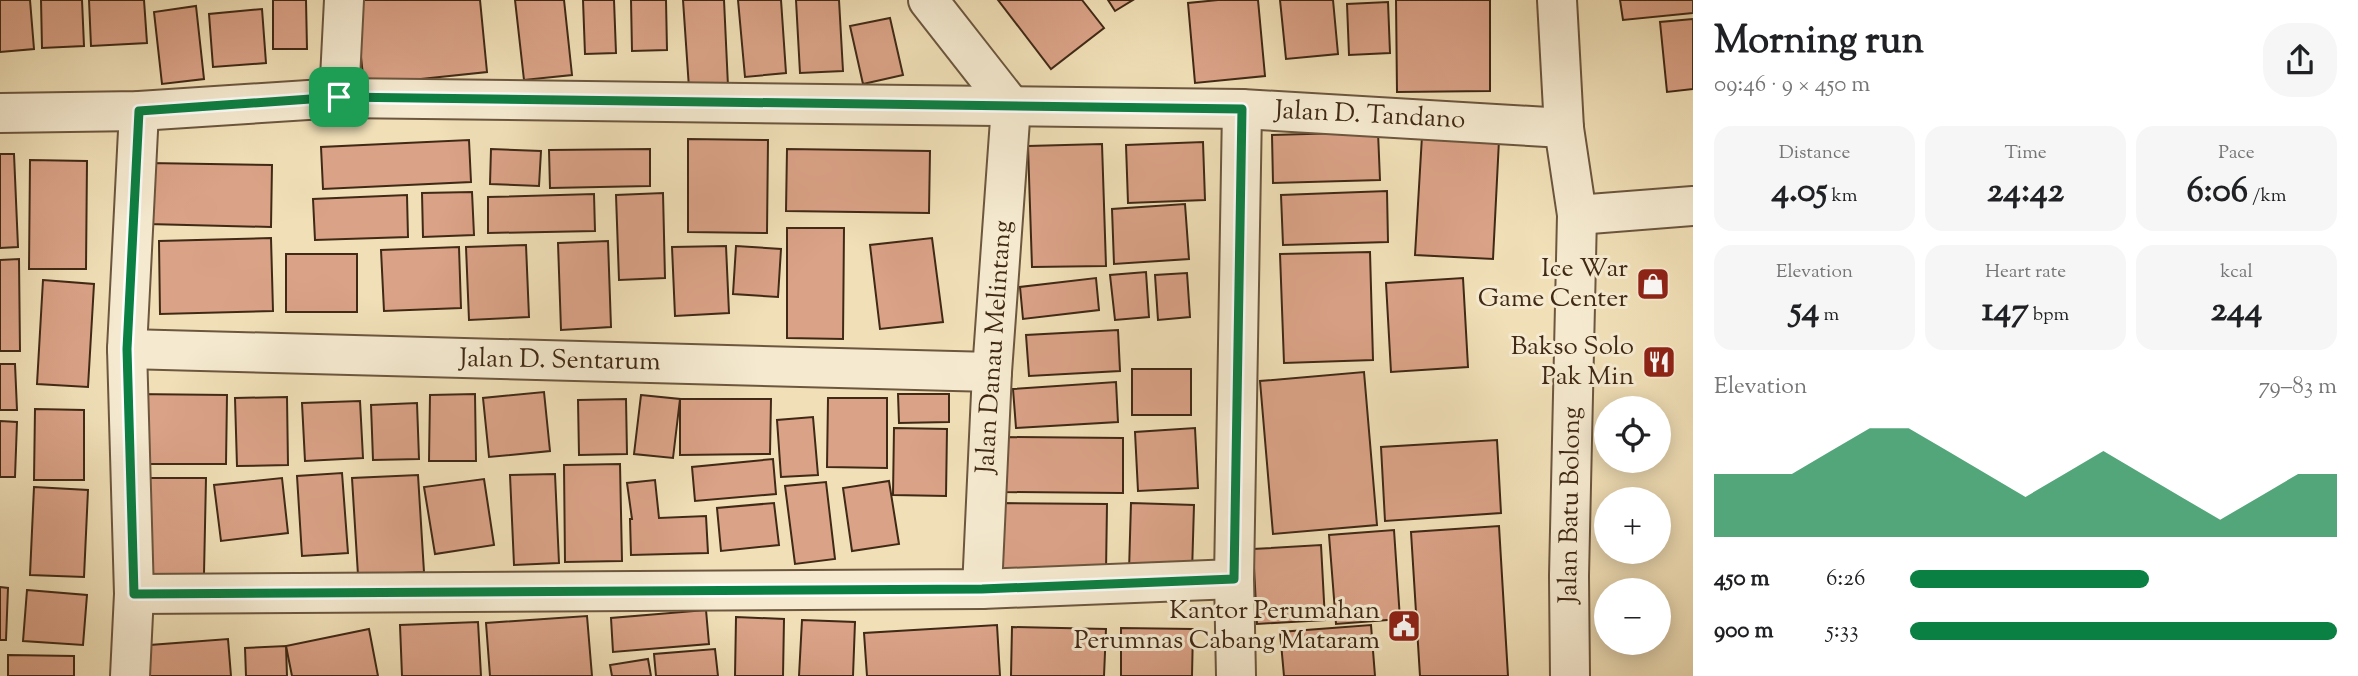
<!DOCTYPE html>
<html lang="en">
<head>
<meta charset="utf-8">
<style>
  :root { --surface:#fff; --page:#f6f6f6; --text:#202124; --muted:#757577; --accent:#0b8043 }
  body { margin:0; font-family:"Sorts Mill Goudy",serif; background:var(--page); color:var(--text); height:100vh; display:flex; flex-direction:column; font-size:26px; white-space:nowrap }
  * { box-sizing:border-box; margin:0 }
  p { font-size:23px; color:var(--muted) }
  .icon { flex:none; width:38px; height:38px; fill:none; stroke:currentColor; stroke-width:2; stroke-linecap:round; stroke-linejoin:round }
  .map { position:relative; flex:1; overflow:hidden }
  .drawer { display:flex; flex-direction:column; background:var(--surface); width:665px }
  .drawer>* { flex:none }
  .tools { position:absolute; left:1594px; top:396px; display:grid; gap:14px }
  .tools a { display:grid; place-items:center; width:77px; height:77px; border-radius:50%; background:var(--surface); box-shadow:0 4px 18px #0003; font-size:35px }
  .pin { position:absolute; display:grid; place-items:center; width:60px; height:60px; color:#fff; margin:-30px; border-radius:14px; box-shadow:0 4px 10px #0006 }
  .round { display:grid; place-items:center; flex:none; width:74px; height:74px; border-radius:28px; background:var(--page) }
  .head { display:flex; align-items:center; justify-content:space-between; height:119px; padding:0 21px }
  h1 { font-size:38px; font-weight:700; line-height:52px }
  .figures { display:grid; grid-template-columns:repeat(3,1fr); gap:10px; height:119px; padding:7px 21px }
  .figures div { display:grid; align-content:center; border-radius:18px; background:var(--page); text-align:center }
  .figures b { font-size:35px; font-weight:700 }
  .figures small { font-size:19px; font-weight:400 }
  .figures p { font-size:19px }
  .chart { height:196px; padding:14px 21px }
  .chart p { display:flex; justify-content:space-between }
  .chart svg { width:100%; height:126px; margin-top:7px; fill:var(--accent); opacity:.7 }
  ul { padding:0 21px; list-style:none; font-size:23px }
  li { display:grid; grid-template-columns:112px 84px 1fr; align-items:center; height:52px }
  li i { height:18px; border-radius:9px; background:var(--accent) }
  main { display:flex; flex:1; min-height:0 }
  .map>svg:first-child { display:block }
  .building { fill:#daa287; stroke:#402915; stroke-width:2 }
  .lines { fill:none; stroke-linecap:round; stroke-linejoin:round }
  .minor-casing { stroke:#6c563e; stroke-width:42 }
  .tertiary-casing { stroke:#6c563e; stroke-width:42 }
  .minor { stroke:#f5ead0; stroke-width:38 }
  .tertiary { stroke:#f5ead0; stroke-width:38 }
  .route-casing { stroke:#fff; stroke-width:14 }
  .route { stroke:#0b8043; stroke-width:9 }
  .labels { text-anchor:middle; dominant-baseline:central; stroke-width:6; stroke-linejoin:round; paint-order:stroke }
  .street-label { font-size:26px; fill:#402915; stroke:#f5ead0 }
  .poi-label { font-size:26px; fill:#402915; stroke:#f5ead0; text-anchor:end }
</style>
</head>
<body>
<main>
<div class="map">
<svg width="1693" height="676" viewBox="0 0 1693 676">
  <rect width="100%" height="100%" fill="#f0dfb7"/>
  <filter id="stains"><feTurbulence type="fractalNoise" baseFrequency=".00286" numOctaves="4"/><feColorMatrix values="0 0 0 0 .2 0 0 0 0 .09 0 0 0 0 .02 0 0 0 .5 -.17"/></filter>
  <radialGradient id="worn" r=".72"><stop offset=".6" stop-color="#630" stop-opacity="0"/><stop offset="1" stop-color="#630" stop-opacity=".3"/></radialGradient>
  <!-- building -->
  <g class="building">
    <polygon points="0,0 30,0 34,49 0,52"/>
    <polygon points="41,0 82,0 84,46 42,48"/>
    <polygon points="89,0 144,0 147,43 91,46"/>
    <polygon points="273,0 306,0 307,49 273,49"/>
    <polygon points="355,0 480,0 487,72 364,85"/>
    <polygon points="515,0 564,0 572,75 524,80"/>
    <polygon points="583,0 614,0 616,53 585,54"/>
    <polygon points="631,0 666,0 667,50 632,51"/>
    <polygon points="683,0 724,0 728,86 689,88"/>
    <polygon points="738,0 781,0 786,73 745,77"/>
    <polygon points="796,0 839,0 843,71 800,73"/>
    <polygon points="998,0 1082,0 1104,28 1051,69"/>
    <polygon points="1108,0 1133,0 1115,11"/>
    <polygon points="1218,0 1258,0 1265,76 1195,83 1188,3"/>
    <polygon points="1280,0 1333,0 1338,54 1286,59"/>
    <polygon points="1396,0 1490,0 1490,91 1397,92"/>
    <polygon points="1620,0 1693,0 1693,13 1623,20"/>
    <polygon points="1388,2 1390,53 1349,55 1347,4"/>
    <polygon points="196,6 204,79 162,84 154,12"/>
    <polygon points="262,9 266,63 213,67 209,14"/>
    <polygon points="890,18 903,75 863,84 850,26"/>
    <polygon points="1693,19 1693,89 1667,92 1660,22"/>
    <polygon points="1378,132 1380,180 1273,183 1272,135"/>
    <polygon points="1422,136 1499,140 1493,259 1415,255"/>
    <polygon points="688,139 768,140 767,233 688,232"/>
    <polygon points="469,140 471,182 323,189 321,147"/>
    <polygon points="1203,142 1205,200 1128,203 1126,145"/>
    <polygon points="1102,144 1106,266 1032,267 1028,146"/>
    <polygon points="491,149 541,151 539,186 490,184"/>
    <polygon points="650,149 650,186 550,188 549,150"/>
    <polygon points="787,149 930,151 929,213 786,211"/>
    <polygon points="0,154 14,154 18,247 0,248"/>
    <polygon points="30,160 87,161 86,269 29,269"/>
    <polygon points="148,163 272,165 271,227 148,224"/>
    <polygon points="1387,191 1388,242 1283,245 1281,195"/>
    <polygon points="472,192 474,235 423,237 422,193"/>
    <polygon points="663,193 665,278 619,280 616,195"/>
    <polygon points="594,194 595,231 488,233 488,197"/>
    <polygon points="407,195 408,237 315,240 313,199"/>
    <polygon points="1185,204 1189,259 1114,264 1112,209"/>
    <polygon points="787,228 844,228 843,339 787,338"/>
    <polygon points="271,238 273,311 160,314 159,241"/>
    <polygon points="932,238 943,322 880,329 870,245"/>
    <polygon points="608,241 611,327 561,330 558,243"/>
    <polygon points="526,245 529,317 469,320 466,247"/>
    <polygon points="726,246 729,313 675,316 672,247"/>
    <polygon points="736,246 781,249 778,297 733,294"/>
    <polygon points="459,247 461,308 384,311 381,250"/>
    <polygon points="1370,252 1373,360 1284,363 1280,254"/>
    <rect x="286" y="254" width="71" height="58"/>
    <polygon points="19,259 20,351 0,351 0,260"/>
    <polygon points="1146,272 1149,317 1115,320 1110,275"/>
    <polygon points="1187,273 1190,317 1158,320 1155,275"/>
    <polygon points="1096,278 1099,310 1023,319 1020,287"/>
    <polygon points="1463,278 1468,367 1391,372 1386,283"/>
    <polygon points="43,280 94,284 88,387 37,384"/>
    <polygon points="1118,330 1120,371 1029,376 1026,335"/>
    <polygon points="0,364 15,364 17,410 0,410"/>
    <rect x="1132" y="369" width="59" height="46"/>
    <polygon points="1364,372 1377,525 1273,534 1260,381"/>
    <polygon points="1116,382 1118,422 1016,428 1013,389"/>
    <polygon points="544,392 550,451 489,457 483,398"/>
    <polygon points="133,394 227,395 226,464 132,464"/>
    <polygon points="475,394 476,461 429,461 430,395"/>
    <polygon points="898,394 949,394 949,422 899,423"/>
    <polygon points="641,395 680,399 673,458 634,454"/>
    <polygon points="287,397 288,465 237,466 235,398"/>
    <polygon points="828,398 887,398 887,468 827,467"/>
    <polygon points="626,399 627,454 579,455 578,400"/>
    <polygon points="680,399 771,399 770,454 680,455"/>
    <polygon points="360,401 363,458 305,461 302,403"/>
    <polygon points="417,403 419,459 373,460 371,405"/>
    <polygon points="35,409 84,410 84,480 34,480"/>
    <polygon points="813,417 818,475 781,477 777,420"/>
    <polygon points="0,421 17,422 15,477 0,477"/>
    <polygon points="894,428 947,429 946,496 893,495"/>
    <polygon points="1195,428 1198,488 1138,491 1135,432"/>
    <polygon points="1001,437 1123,438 1123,493 1001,492"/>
    <polygon points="1497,440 1501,513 1385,521 1381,447"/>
    <polygon points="773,459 776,494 695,501 692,467"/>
    <polygon points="620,464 622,561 565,562 564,465"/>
    <polygon points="342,473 348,553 302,556 297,476"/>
    <polygon points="555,474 559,563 514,565 510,475"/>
    <polygon points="418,475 424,572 358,575 352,478"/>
    <polygon points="149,478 206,478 204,574 147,574"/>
    <polygon points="282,478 288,533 221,541 214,485"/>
    <polygon points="484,479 494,545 435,554 424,487"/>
    <polygon points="655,480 659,518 706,516 708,553 631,555 630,519 632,519 627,483"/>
    <polygon points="889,481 899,544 852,551 843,488"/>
    <polygon points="826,482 835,559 795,564 785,486"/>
    <polygon points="34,487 88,490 84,577 30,575"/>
    <polygon points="774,503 779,545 721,551 717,508"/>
    <polygon points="1000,503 1107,504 1106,573 999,572"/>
    <polygon points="1131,503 1194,505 1192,573 1129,571"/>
    <polygon points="1499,526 1508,676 1420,676 1411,532"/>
    <polygon points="1394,530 1400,619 1336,624 1329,535"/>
    <polygon points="1321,545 1325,620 1257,624 1253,549"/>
    <polygon points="0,587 8,588 6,640 0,640"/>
    <polygon points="27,590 87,595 83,645 23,641"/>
    <polygon points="706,610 709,644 613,652 611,618"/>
    <polygon points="587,616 592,676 490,676 486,623"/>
    <polygon points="736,617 784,619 783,676 735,676"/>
    <polygon points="802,620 855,622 853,676 799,676"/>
    <polygon points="478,622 481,676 402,676 400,625"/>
    <polygon points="997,625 1000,676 867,676 864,633"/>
    <polygon points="1371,625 1375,676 1284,676 1280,632"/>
    <polygon points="1012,627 1106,629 1104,676 1011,676"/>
    <polygon points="1121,628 1193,629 1192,676 1121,676"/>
    <polygon points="369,629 378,676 292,676 286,646"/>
    <polygon points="228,639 231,676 140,676 137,646"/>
    <polygon points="286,646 287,676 246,676 245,648"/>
    <polygon points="715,649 718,676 656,676 654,654"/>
    <polygon points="8,655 74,656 74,676 8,676"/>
    <polygon points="648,659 651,676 612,676 610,665"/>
  </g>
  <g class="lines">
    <defs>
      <g id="minor">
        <polyline points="928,0 1011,106 992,372 982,589"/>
        <polyline points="339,98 344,0"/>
        <polyline points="0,113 139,111 339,98 1242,109 1564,128"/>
        <polyline points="1577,215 1693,206"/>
        <polyline points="127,349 992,372"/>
        <polyline points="134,594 982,589 1234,579"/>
        <polyline points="130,676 134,594 127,349 139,111"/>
        <polyline points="1236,676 1234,579 1242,109"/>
      </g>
      <polyline id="tertiary" points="1557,0 1564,128 1577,215 1569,576 1570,676"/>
    </defs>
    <!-- minor casing -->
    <use href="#minor" class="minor-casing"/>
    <!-- tertiary casing -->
    <use href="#tertiary" class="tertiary-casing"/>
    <!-- minor -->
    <use href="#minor" class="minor"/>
    <!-- tertiary -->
    <use href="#tertiary" class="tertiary"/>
  </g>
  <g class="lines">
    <defs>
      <polygon id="route" points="339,97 1242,109 1234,579 982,589 134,594 127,349 139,111"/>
    </defs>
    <!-- route casing -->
    <use href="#route" class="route-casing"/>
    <!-- route -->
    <use href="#route" class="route"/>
  </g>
  <!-- icons -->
  <defs>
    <symbol id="shop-square" viewBox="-11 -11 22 22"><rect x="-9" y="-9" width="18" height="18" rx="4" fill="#8f2418" stroke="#f5ead0"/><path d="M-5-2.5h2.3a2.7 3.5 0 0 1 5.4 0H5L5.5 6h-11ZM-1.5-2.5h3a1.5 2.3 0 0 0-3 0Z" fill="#fff"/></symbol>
    <symbol id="restaurant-square" viewBox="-11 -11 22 22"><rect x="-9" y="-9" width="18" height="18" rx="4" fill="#8f2418" stroke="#f5ead0"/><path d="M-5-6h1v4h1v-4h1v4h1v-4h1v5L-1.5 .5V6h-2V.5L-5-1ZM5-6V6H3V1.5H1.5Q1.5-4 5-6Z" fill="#fff"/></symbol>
    <symbol id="civic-square" viewBox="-11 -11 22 22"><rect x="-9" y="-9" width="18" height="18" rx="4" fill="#8f2418" stroke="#f5ead0"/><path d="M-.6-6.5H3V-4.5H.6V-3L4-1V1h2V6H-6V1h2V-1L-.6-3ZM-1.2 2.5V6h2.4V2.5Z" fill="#fff"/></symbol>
  </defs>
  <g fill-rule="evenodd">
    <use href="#shop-square" x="1634" y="265" width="38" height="38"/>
    <use href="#restaurant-square" x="1640" y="343" width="38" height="38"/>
    <use href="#civic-square" x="1385" y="607" width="38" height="38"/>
  </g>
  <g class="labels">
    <!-- street labels -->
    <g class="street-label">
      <text transform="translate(1370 116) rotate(3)">Jalan D. Tandano</text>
      <text transform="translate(995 347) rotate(-86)">Jalan Danau Melintang</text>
      <text transform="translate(560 361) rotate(1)">Jalan D. Sentarum</text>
      <text transform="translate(1571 505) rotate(-89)">Jalan Batu Bolong</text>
    </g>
    <!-- poi labels -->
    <g class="poi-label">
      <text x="1628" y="269">Ice War<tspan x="1628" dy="30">Game Center</tspan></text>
      <text x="1634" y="347">Bakso Solo<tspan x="1634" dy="30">Pak Min</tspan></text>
      <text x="1380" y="611">Kantor Perumahan<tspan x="1380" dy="30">Perumnas Cabang Mataram</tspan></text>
    </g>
  </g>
  <rect width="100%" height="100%" filter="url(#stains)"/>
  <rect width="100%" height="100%" fill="url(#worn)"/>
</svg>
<div class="tools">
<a><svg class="icon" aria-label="locate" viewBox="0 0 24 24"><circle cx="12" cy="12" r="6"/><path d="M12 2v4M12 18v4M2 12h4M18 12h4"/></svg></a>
<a>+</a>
<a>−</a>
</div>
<div class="pin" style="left:339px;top:97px;background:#1e9e55"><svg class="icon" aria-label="arrive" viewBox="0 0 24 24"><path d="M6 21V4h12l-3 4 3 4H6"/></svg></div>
</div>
<section class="drawer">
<div class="head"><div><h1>Morning run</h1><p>09:46 · 9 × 450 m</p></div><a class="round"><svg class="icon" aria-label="share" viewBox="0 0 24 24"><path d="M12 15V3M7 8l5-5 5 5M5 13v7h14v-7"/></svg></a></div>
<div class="figures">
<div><p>Distance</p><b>4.05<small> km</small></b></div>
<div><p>Time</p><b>24:42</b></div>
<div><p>Pace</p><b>6:06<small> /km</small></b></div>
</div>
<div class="figures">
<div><p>Elevation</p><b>54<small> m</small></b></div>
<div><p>Heart rate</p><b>147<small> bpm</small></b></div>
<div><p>kcal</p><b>244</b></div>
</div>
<div class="chart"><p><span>Elevation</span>79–83 m</p>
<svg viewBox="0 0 160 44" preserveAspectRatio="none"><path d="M0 44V22L10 22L20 22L30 14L40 6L50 6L60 14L70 22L80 30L90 22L100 14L110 22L120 30L130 38L140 30L150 22L160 22V44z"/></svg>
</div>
<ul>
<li><b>450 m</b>6:26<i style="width:56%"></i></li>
<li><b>900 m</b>5:33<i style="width:100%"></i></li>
</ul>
</section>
</main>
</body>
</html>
